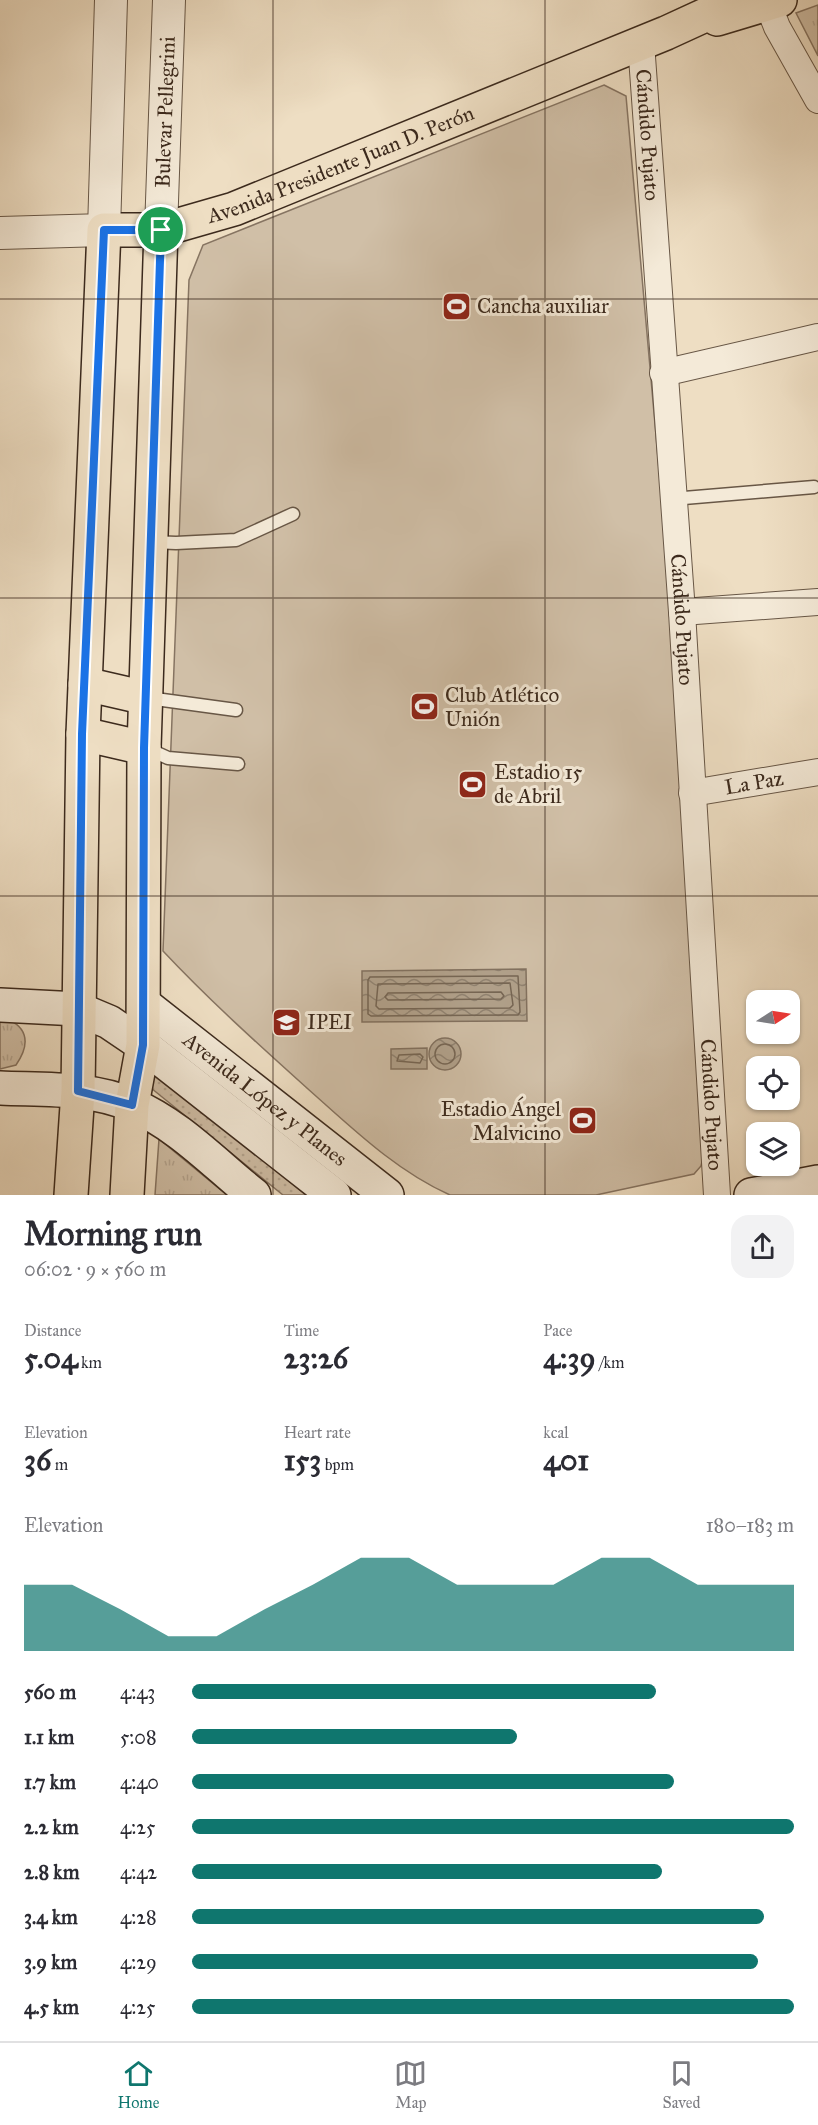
<!DOCTYPE html>
<html lang="en">
<head>
<meta charset="utf-8">
<style>
  :root { --surface:#fff; --page:#f2f2f3; --text:#2b2b33; --muted:#7c7c81; --line:#e1e1e2; --accent:#0f766e }
  body { margin:0; font-family:"IM FELL Great Primer",serif; background:var(--page); color:var(--text); height:100vh; display:flex; flex-direction:column; font-size:22px; white-space:nowrap }
  * { box-sizing:border-box; margin:0 }
  p { font-size:20px; color:var(--muted) }
  .icon { flex:none; width:33px; height:33px; fill:none; stroke:currentColor; stroke-width:2; stroke-linecap:round; stroke-linejoin:round }
  .map { position:relative; height:1195px; overflow:hidden }
  .side { display:flex; flex-direction:column; background:var(--surface); flex:1 }
  .side>* { flex:none }
  .needle { width:39px; rotate:78deg }
  .controls { position:absolute; left:746px; top:990px; display:grid; gap:12px }
  .controls a { display:grid; place-items:center; width:54px; height:54px; border-radius:12px; background:var(--surface); box-shadow:0 2px 4px #0004; font-size:30px }
  .pin { position:absolute; display:grid; place-items:center; width:51px; height:51px; color:#fff; margin:-26px; border:3px solid #fff; border-radius:50%; box-shadow:0 2px 6px #0007 }
  .round { display:grid; place-items:center; flex:none; width:63px; height:63px; border-radius:18px; background:var(--page) }
  .overview { display:flex; align-items:center; justify-content:space-between; height:102px; padding:0 24px }
  h1 { font-size:33px; font-weight:700; line-height:45px }
  .stats { display:grid; grid-template-columns:repeat(3,1fr); gap:9px; height:102px; padding:6px 24px }
  .stats div { display:grid; align-content:center }
  .stats b { font-size:30px; font-weight:700 }
  .stats small { font-size:16px; font-weight:400 }
  .stats p { font-size:16px }
  .chart { height:168px; padding:12px 24px }
  .chart p { display:flex; justify-content:space-between }
  .chart svg { width:100%; height:108px; margin-top:6px; fill:var(--accent); opacity:.7 }
  ul { padding:0 24px; list-style:none; font-size:20px }
  li { display:grid; grid-template-columns:96px 72px 1fr; align-items:center; height:45px }
  li i { height:15px; border-radius:8px; background:var(--accent) }
  .tab-bar { display:flex; justify-content:space-around; align-items:center; height:84px; border-top:2px solid var(--line); background:var(--surface); font-size:16px; color:var(--muted) }
  .tab-bar a { display:grid; justify-items:center; gap:3px }
  .tab-bar .current { color:var(--accent) }
  .map>svg:first-child { display:block }
  .grass { fill:url(#grass-dots); stroke:#867462; stroke-width:1.5 }
  .park { fill:url(#park-tufts); stroke:#867462; stroke-width:1.5 }
  .garden { fill:#d0bfa7; stroke:#867462; stroke-width:1.5 }
  .water { fill:url(#water-waves); stroke:#82715f; stroke-width:1.5 }
  .lines { fill:none; stroke-linecap:round; stroke-linejoin:round }
  .shore { stroke:#766654; stroke-width:1.5 }
  .service-casing { stroke:#685746; stroke-width:15 }
  .minor-casing { stroke:#685746; stroke-width:28 }
  .tertiary-casing { stroke:#685746; stroke-width:34 }
  .secondary-casing { stroke:#3c2a1d; stroke-width:36 }
  .primary-casing { stroke:#3c2a1d; stroke-width:36 }
  .service { stroke:#f4ead8; stroke-width:12 }
  .minor { stroke:#f4ead8; stroke-width:26 }
  .tertiary { stroke:#f4ead8; stroke-width:32 }
  .secondary { stroke:#f4ead8; stroke-width:33 }
  .primary { stroke:#eedec3; stroke-width:33 }
  .route-casing { stroke:#fff; stroke-width:12 }
  .route { stroke:#1a73e8; stroke-width:8 }
  .grid { fill:none; stroke:#3c2a1d; stroke-width:1.5; stroke-opacity:0.55 }
  .labels { text-anchor:middle; dominant-baseline:central; stroke-width:6; stroke-linejoin:round; paint-order:stroke }
  .street-label { font-size:21px; fill:#3c2a1d; stroke:#f4ead8 }
  .poi-label { font-size:21px; fill:#3c2a1d; stroke:#f4ead8; text-anchor:start }
</style>
</head>
<body>
<div class="map">
<svg width="818" height="1195" viewBox="0 0 818 1195">
  <defs>
    <pattern id="grass-dots" width="8" height="8" patternUnits="userSpaceOnUse" patternTransform="scale(1.5)"><rect width="8" height="8" fill="#d0bfa7"/><path d="M2 2h.1M6 6h.1" fill="none" stroke="#b4a48f" stroke-width="1.8" stroke-linecap="round"/></pattern>
    <pattern id="park-tufts" width="24" height="20" patternUnits="userSpaceOnUse" patternTransform="scale(1.5)"><rect width="24" height="20" fill="#d0bfa7"/><path d="M3 7l-1-3M5 7V3M7 7l1-3M15 17l-1-3M17 17v-4M19 17l1-3" fill="none" stroke="#b4a48f"/></pattern>
    <pattern id="water-waves" width="16" height="10" patternUnits="userSpaceOnUse" patternTransform="scale(1.5)"><rect width="16" height="10" fill="#b1a18b"/><path d="M0 5q4-4 8 0t8 0" fill="none" stroke="#918371"/></pattern>
  </defs>
  <rect width="100%" height="100%" fill="#eedec3"/>
  <filter id="stains"><feTurbulence type="fractalNoise" baseFrequency=".00333" numOctaves="4"/><feColorMatrix values="0 0 0 0 .2 0 0 0 0 .09 0 0 0 0 .02 0 0 0 .5 -.17"/></filter>
  <radialGradient id="worn" r=".72"><stop offset=".6" stop-color="#630" stop-opacity="0"/><stop offset="1" stop-color="#630" stop-opacity=".3"/></radialGradient>
  <!-- grass -->
  <polygon class="grass" points="154,1069 306,1195 283,1195 151,1088"/>
  <!-- park -->
  <g class="park">
    <polygon points="818,5 818,56 796,13"/>
    <path d="M0 1017C27 1024 32 1042 16 1065L0 1069Z"/>
    <polygon points="159,1139 227,1195 155,1195"/>
  </g>
  <!-- garden -->
  <path class="garden" d="M604 85 626 96 664 526 706 1145 701 1166 694 1174 596 1195H450C396 1171 352 1128 308 1089 258 1044 209 1000 163 951L189 280 203 245Z"/>
  <!-- water -->
  <g class="water">
    <polygon points="526,969 527,1021 362,1022 362,971"/>
    <circle cx="445" cy="1054" r="16"/>
    <polygon points="427,1048 427,1069 391,1069 391,1049"/>
  </g>
  <g class="lines">
    <!-- shore -->
    <g class="shore">
      <polygon points="518,976 520,1012 518,1015 371,1016 368,1014 368,980 370,977"/>
      <polygon points="510,983 513,1005 510,1008 379,1009 376,1006 378,984"/>
      <polygon points="501,992 504,996 501,999 388,1000 385,997 388,993"/>
      <circle cx="445" cy="1054" r="10"/>
      <polygon points="420,1054 423,1057 420,1063 397,1061 399,1055"/>
    </g>
    <defs>
      <g id="service">
        <polyline points="672,499 814,487"/>
        <polyline points="152,542 176,543 236,540 293,514"/>
        <polyline points="148,698 236,710"/>
        <polyline points="146,748 168,758 238,764"/>
      </g>
      <g id="minor">
        <polyline points="768,4 777,27 818,100"/>
        <path id="s1" d="M641 43 682 612 717 1195"/>
        <polyline points="663,373 818,337"/>
        <polyline points="682,612 818,602"/>
        <path id="s2" d="M692 793 818 772"/>
      </g>
      <g id="tertiary">
        <path id="s3" d="M161 230 169 0"/>
        <polyline points="0,233 104,230 111,0"/>
      </g>
      <g id="secondary">
        <path id="s4" d="M144 1004 387 1195"/>
        <polyline points="0,1005 78,1009 109,1022 143,1045 334,1195"/>
        <path d="M0 1088C44 1090 91 1087 132 1105 178 1124 216 1165 254 1195"/>
        <polyline points="751,1195 818,1182"/>
      </g>
      <g id="primary">
        <polyline points="717,19 780,0"/>
        <polyline points="85,684 146,698"/>
        <polyline points="83,734 144,748"/>
        <path id="s5" d="M71 1195 78 1091 83 734 104 230H161L234 209 666 33 738 0"/>
        <polyline points="127,1195 132,1105 143,1045 144,748 161,230"/>
      </g>
    </defs>
    <!-- service casing -->
    <use href="#service" class="service-casing"/>
    <!-- minor casing -->
    <use href="#minor" class="minor-casing"/>
    <!-- tertiary casing -->
    <use href="#tertiary" class="tertiary-casing"/>
    <!-- secondary casing -->
    <use href="#secondary" class="secondary-casing"/>
    <!-- primary casing -->
    <use href="#primary" class="primary-casing"/>
    <!-- service -->
    <use href="#service" class="service"/>
    <!-- minor -->
    <use href="#minor" class="minor"/>
    <!-- tertiary -->
    <use href="#tertiary" class="tertiary"/>
    <!-- secondary -->
    <use href="#secondary" class="secondary"/>
    <!-- primary -->
    <use href="#primary" class="primary"/>
  </g>
  <g class="lines">
    <defs>
      <polygon id="route" points="104,230 161,230 144,748 143,1045 132,1105 78,1091 82,734"/>
    </defs>
    <!-- route casing -->
    <use href="#route" class="route-casing"/>
    <!-- route -->
    <use href="#route" class="route"/>
  </g>
  <!-- grid -->
  <path class="grid" d="M273 0V1195M545 0V1195M0 299H818M0 598H818M0 896H818"/>
  <!-- icons -->
  <defs>
    <symbol id="stadium-square" viewBox="-11 -11 22 22"><rect x="-9" y="-9" width="18" height="18" rx="4" fill="#8f2418" stroke="#f4ead8"/><path d="M0-5a6.5 5 0 1 0 0 10a6.5 5 0 1 0 0-10ZM-3.5-1.8h7v3.6h-7Z" fill="#fff"/></symbol>
    <symbol id="school-square" viewBox="-11 -11 22 22"><rect x="-9" y="-9" width="18" height="18" rx="4" fill="#8f2418" stroke="#f4ead8"/><path d="M0-5L7-2L0 1L-7-2ZM-4 1L0 2.5L4 1V4Q0 6-4 4Z" fill="#fff"/></symbol>
  </defs>
  <g fill-rule="evenodd">
    <use href="#stadium-square" x="440" y="290" width="33" height="33"/>
    <use href="#stadium-square" x="408" y="690" width="33" height="33"/>
    <use href="#stadium-square" x="456" y="768" width="33" height="33"/>
    <use href="#school-square" x="270" y="1006" width="33" height="33"/>
    <use href="#stadium-square" x="566" y="1104" width="33" height="33"/>
  </g>
  <g class="labels">
    <!-- street labels -->
    <g class="street-label">
      <text stroke="none"><textPath href="#s3" startOffset="118">Bulevar Pellegrini</textPath></text>
      <text stroke="none"><textPath href="#s1" startOffset="92">Cándido Pujato</textPath></text>
      <text stroke="none"><textPath href="#s5" startOffset="1214">Avenida Presidente Juan D. Perón</textPath></text>
      <text stroke="none"><textPath href="#s1" startOffset="578">Cándido Pujato</textPath></text>
      <text stroke="none"><textPath href="#s2" startOffset="63">La Paz</textPath></text>
      <text stroke="none"><textPath href="#s4" startOffset="154">Avenida López y Planes</textPath></text>
      <text stroke="none"><textPath href="#s1" startOffset="1064">Cándido Pujato</textPath></text>
    </g>
    <!-- poi labels -->
    <g class="poi-label">
      <text x="477" y="306">Cancha auxiliar</text>
      <text x="445" y="695">Club Atlético<tspan x="445" dy="24">Unión</tspan></text>
      <text x="494" y="772">Estadio 15<tspan x="494" dy="24">de Abril</tspan></text>
      <text x="307" y="1022">IPEI</text>
      <text x="561" y="1109" text-anchor="end">Estadio Ángel<tspan x="561" dy="24">Malvicino</tspan></text>
    </g>
  </g>
  <rect width="100%" height="100%" filter="url(#stains)"/>
  <rect width="100%" height="100%" fill="url(#worn)"/>
</svg>
<div class="controls">
<a><svg class="needle" viewBox="-14 -14 28 28"><path d="M0-13l5 13h-10z" fill="#e53935"/><path d="M0 13l5-13h-10z" fill="#7c7c81"/></svg></a>
<a><svg class="icon" aria-label="locate" viewBox="0 0 24 24"><circle cx="12" cy="12" r="6"/><path d="M12 2v4M12 18v4M2 12h4M18 12h4"/></svg></a>
<a><svg class="icon" aria-label="layers" viewBox="0 0 24 24"><path d="M12 4l9 5-9 5-9-5zM3 14l9 5 9-5"/></svg></a>
</div>
<div class="pin" style="left:161px;top:230px;background:#1e9e55"><svg class="icon" aria-label="arrive" viewBox="0 0 24 24"><path d="M6 21V4h12l-3 4 3 4H6"/></svg></div>
</div>
<section class="side">
<div class="overview"><div><h1>Morning run</h1><p>06:02 · 9 × 560 m</p></div><a class="round"><svg class="icon" aria-label="share" viewBox="0 0 24 24"><path d="M12 15V3M7 8l5-5 5 5M5 13v7h14v-7"/></svg></a></div>
<div class="stats">
<div><p>Distance</p><b>5.04<small> km</small></b></div>
<div><p>Time</p><b>23:26</b></div>
<div><p>Pace</p><b>4:39<small> /km</small></b></div>
</div>
<div class="stats">
<div><p>Elevation</p><b>36<small> m</small></b></div>
<div><p>Heart rate</p><b>153<small> bpm</small></b></div>
<div><p>kcal</p><b>401</b></div>
</div>
<div class="chart"><p><span>Elevation</span>180–183 m</p>
<svg viewBox="0 0 160 44" preserveAspectRatio="none"><path d="M0 44V17L10 17L20 27L30 38L40 38L50 27L60 17L70 6L80 6L90 17L100 17L110 17L120 6L130 6L140 17L150 17L160 17V44z"/></svg>
</div>
<ul>
<li><b>560 m</b>4:43<i style="width:77%"></i></li>
<li><b>1.1 km</b>5:08<i style="width:54%"></i></li>
<li><b>1.7 km</b>4:40<i style="width:80%"></i></li>
<li><b>2.2 km</b>4:25<i style="width:100%"></i></li>
<li><b>2.8 km</b>4:42<i style="width:78%"></i></li>
<li><b>3.4 km</b>4:28<i style="width:95%"></i></li>
<li><b>3.9 km</b>4:29<i style="width:94%"></i></li>
<li><b>4.5 km</b>4:25<i style="width:100%"></i></li>
</ul>
</section>
<nav class="tab-bar">
<a class="current"><svg class="icon" aria-label="home" viewBox="0 0 24 24"><path d="M3 11l9-7 9 7M6 9v11h12V9"/></svg>Home</a>
<a><svg class="icon" aria-label="map" viewBox="0 0 24 24"><path d="M3 6l6-2 6 2 6-2v14l-6 2-6-2-6 2zM9 4v14M15 6v14"/></svg>Map</a>
<a><svg class="icon" aria-label="saved" viewBox="0 0 24 24"><path d="M7 4h10v16l-5-4-5 4z"/></svg>Saved</a>
</nav>
</body>
</html>
